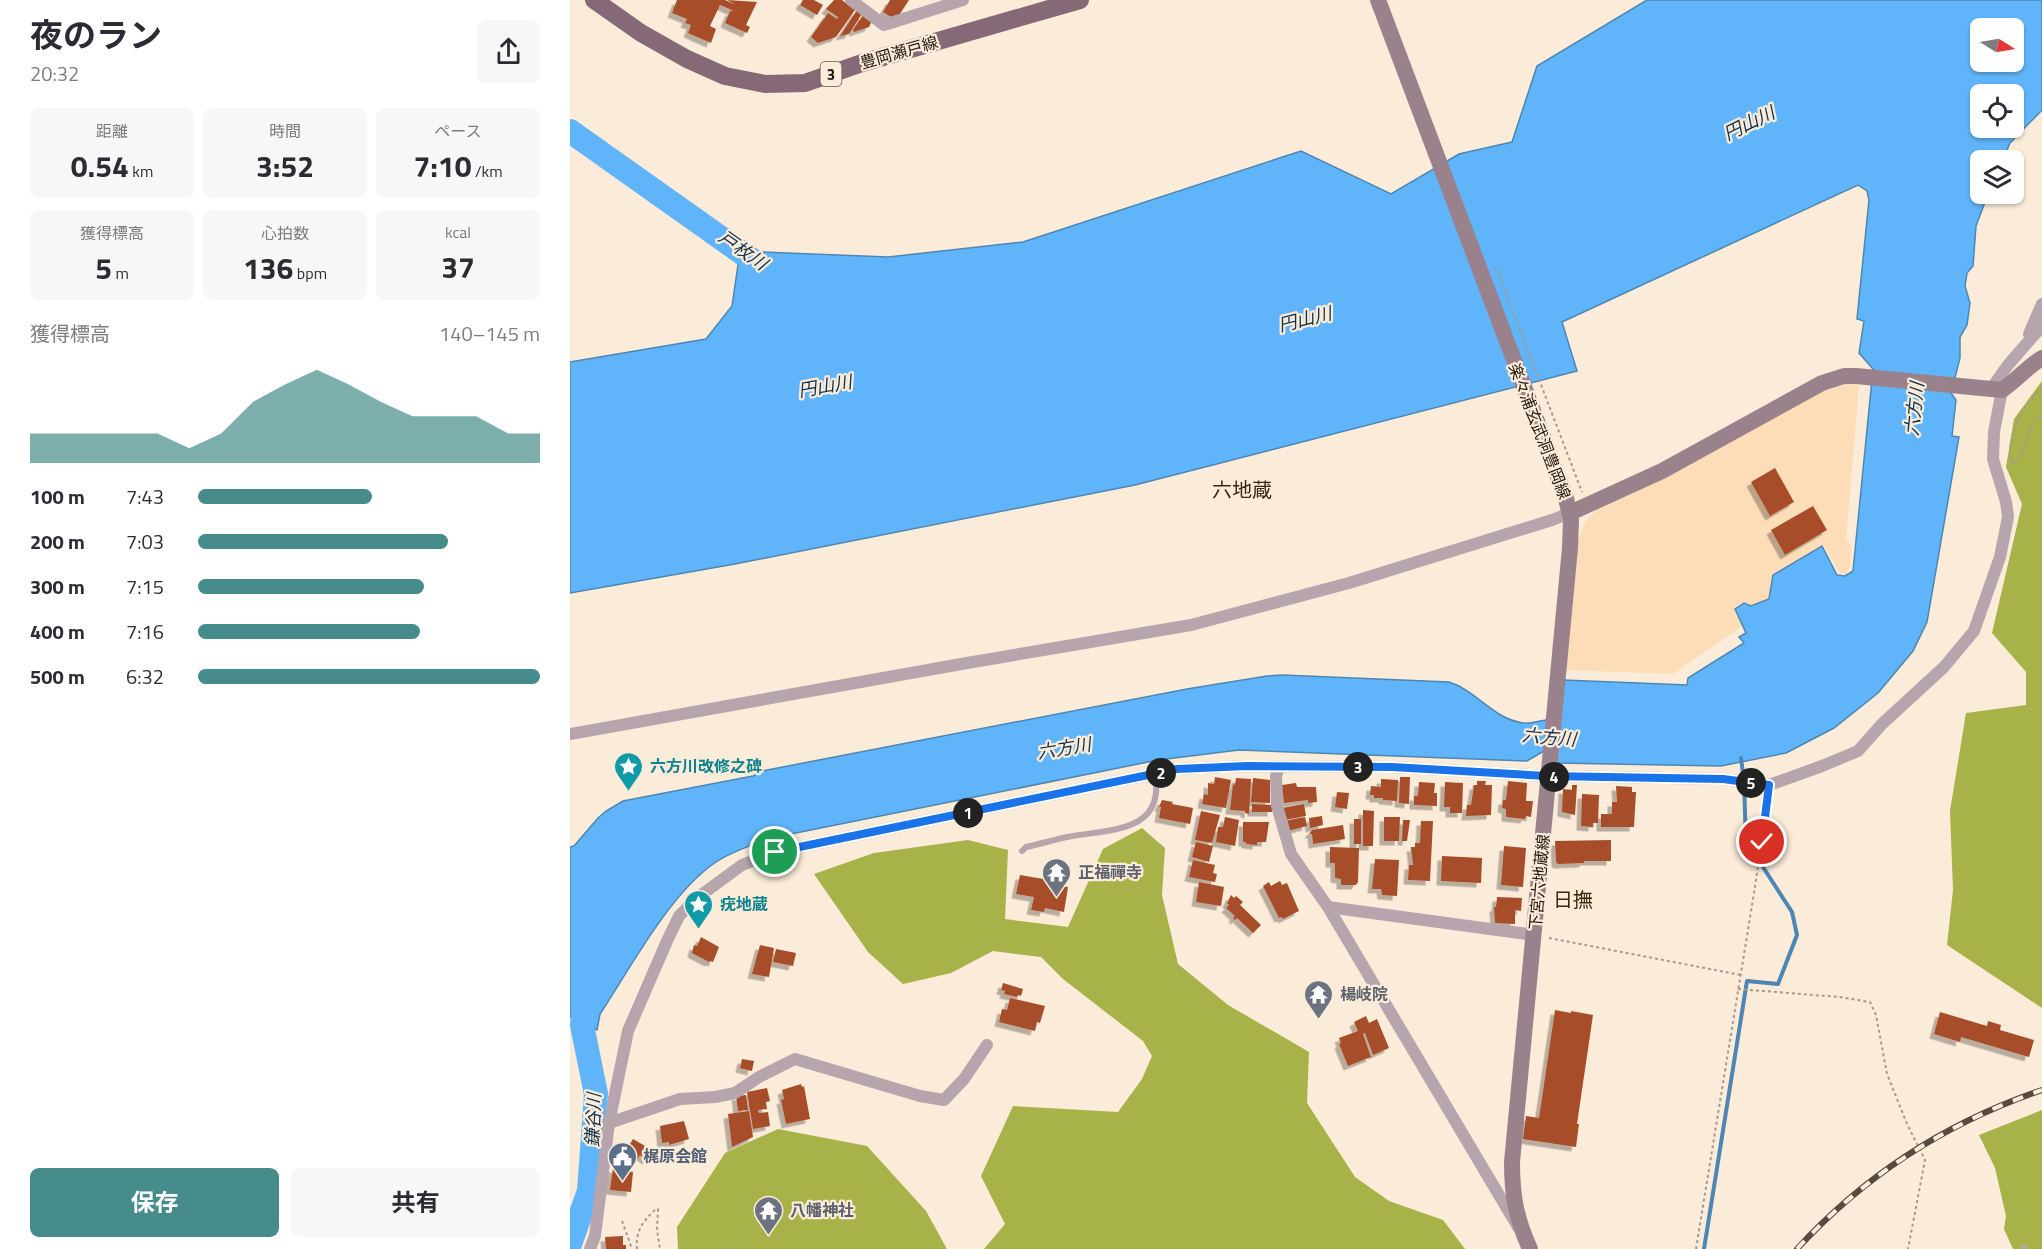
<!DOCTYPE html>
<html lang="ja">
<head>
<meta charset="utf-8">
<style>
  :root { --surface:#fff; --page:#f7f7f7; --text:#2b2b33; --muted:#7c7c81; --accent:#458c8a }
  body { margin:0; font-family:"Titillium Web","Noto Sans JP",sans-serif; background:var(--page); color:var(--text); height:100vh; display:flex; flex-direction:column; font-size:22px; white-space:nowrap }
  * { box-sizing:border-box; margin:0 }
  p { font-size:20px; color:var(--muted) }
  .icon { flex:none; width:33px; height:33px; fill:none; stroke:currentColor; stroke-width:2; stroke-linecap:round; stroke-linejoin:round }
  .map { position:relative; flex:1; overflow:hidden }
  .side { display:flex; flex-direction:column; background:var(--surface); width:570px }
  .side>* { flex:none }
  .needle { width:39px; rotate:101deg }
  .fabs { position:absolute; left:1400px; top:18px; display:grid; gap:12px }
  .fabs a { display:grid; place-items:center; width:54px; height:54px; border-radius:9px; background:var(--surface); box-shadow:0 2px 4px #0004; font-size:30px }
  .pin { position:absolute; display:grid; place-items:center; width:51px; height:51px; color:#fff; margin:-26px; border:3px solid #fff; border-radius:50%; box-shadow:0 2px 6px #0007 }
  .km { position:absolute; width:30px; height:30px; margin:-15px; border-radius:50%; background:#222; color:#fff; font-size:16px; line-height:30px; text-align:center }
  .round { display:grid; place-items:center; flex:none; width:63px; height:63px; border-radius:9px; background:var(--page) }
  .overview { display:flex; align-items:center; justify-content:space-between; height:102px; padding:0 30px }
  h1 { font-size:33px; font-weight:700; line-height:45px }
  .stats { display:grid; grid-template-columns:repeat(3,1fr); gap:9px; height:102px; padding:6px 30px }
  .stats div { display:grid; align-content:center; border-radius:9px; background:var(--page); text-align:center }
  .stats b { font-size:30px; font-weight:700 }
  .stats small { font-size:16px; font-weight:400 }
  .stats p { font-size:16px }
  .chart { height:168px; padding:12px 30px }
  .chart p { display:flex; justify-content:space-between }
  .chart svg { width:100%; height:108px; margin-top:6px; fill:var(--accent); opacity:.7 }
  .action { display:flex; gap:12px; margin-top:auto; padding:12px 30px }
  .action a { flex:1; height:69px; border-radius:9px; background:var(--accent); color:#fff; font-size:24px; font-weight:700; line-height:69px; text-align:center }
  .action a+a { background:var(--page); color:var(--text) }
  ul { padding:0 30px; list-style:none; font-size:20px }
  li { display:grid; grid-template-columns:96px 72px 1fr; align-items:center; height:45px }
  li i { height:15px; border-radius:8px; background:var(--accent) }
  main { display:flex; flex:1; min-height:0 }
  .map>svg:first-child { display:block }
  .built { fill:#fcddb8 }
  .forest { fill:#a7b249 }
  .water { fill:#60b5fa; stroke:#4d86b3; stroke-width:1.5; fill-rule:evenodd }
  .lines { fill:none; stroke-linecap:round; stroke-linejoin:round }
  .stream { stroke:#4d86b3; stroke-width:4 }
  .river { stroke:#60b5fa; stroke-width:24 }
  .building { fill:#a74d29; filter:url(#shadow) }
  .path { stroke:#a7998a; stroke-width:2; stroke-dasharray:3 3; stroke-linecap:butt }
  .lane { stroke:#b6a5ad; stroke-width:6 }
  .street { stroke:#b6a5ad; stroke-width:12 }
  .secondary { stroke:#9a828d; stroke-width:16 }
  .primary { stroke:#866976; stroke-width:18 }
  .rail-casing { stroke:#564b3e; stroke-width:6 }
  .rail { stroke:#fbebd9; stroke-width:4; stroke-dasharray:11; stroke-linecap:butt }
  .route-casing { stroke:#fff; stroke-width:12 }
  .route { stroke:#1a73e8; stroke-width:8 }
  .labels { text-anchor:middle; dominant-baseline:central; stroke-width:4.5; stroke-linejoin:round; paint-order:stroke }
  .shield { fill:#fbebd9; stroke:#62574a; stroke-width:1.5 }
  .shield-label { font-size:15px; font-weight:bold; fill:#21180d }
  .street-label { font-size:16px; fill:#21180d; stroke:#fbebd9 }
  .culture-label { font-size:16px; font-weight:bold; fill:#0d838f; stroke:#fbebd9; text-anchor:start }
  .worship-label { font-size:16px; font-weight:bold; fill:#5b616d; stroke:#fbebd9; text-anchor:start }
  .service-label { font-size:16px; font-weight:bold; fill:#4e5e75; stroke:#fbebd9; text-anchor:start }
  .water-label { font-size:18px; font-style:italic; fill:#0f334e; stroke:#fbebd9 }
  .quarter-label { font-size:20px; fill:#3c280e; stroke:#fbebd9 }
</style>
</head>
<body>
<main>
<section class="side">
<div class="overview"><div><h1>夜のラン</h1><p>20:32</p></div><a class="round"><svg class="icon" aria-label="share" viewBox="0 0 24 24"><path d="M12 15V3M7 8l5-5 5 5M5 13v7h14v-7"/></svg></a></div>
<div class="stats">
<div><p>距離</p><b>0.54<small> km</small></b></div>
<div><p>時間</p><b>3:52</b></div>
<div><p>ペース</p><b>7:10<small> /km</small></b></div>
</div>
<div class="stats">
<div><p>獲得標高</p><b>5<small> m</small></b></div>
<div><p>心拍数</p><b>136<small> bpm</small></b></div>
<div><p>kcal</p><b>37</b></div>
</div>
<div class="chart"><p><span>獲得標高</span>140–145 m</p>
<svg viewBox="0 0 160 44" preserveAspectRatio="none"><path d="M0 44V32L10 32L20 32L30 32L40 32L50 38L60 32L70 19L80 12L90 6L100 12L110 19L120 25L130 25L140 25L150 32L160 32V44z"/></svg>
</div>
<ul>
<li><b>100 m</b>7:43<i style="width:51%"></i></li>
<li><b>200 m</b>7:03<i style="width:73%"></i></li>
<li><b>300 m</b>7:15<i style="width:66%"></i></li>
<li><b>400 m</b>7:16<i style="width:65%"></i></li>
<li><b>500 m</b>6:32<i style="width:100%"></i></li>
</ul>
<div class="action"><a>保存</a><a>共有</a></div>
</section>
<div class="map">
<svg width="1472" height="1249" viewBox="0 0 1472 1249">
  <defs>
    <filter id="shadow"><feDropShadow dx="-4.5" dy="4.5" stdDeviation="0" flood-color="#0004"/></filter>
  </defs>
  <rect width="100%" height="100%" fill="#fbebd9"/>
  <!-- built -->
  <polygon class="built" points="1276,384 1289,385 1276,540 1281,545 1280,568 1276,574 1270,573 1254,545 1202,574 1199,599 1181,605 1174,602 1164,608 1172,626 1103,674 994,670 1006,542 1018,518 1027,510 1249,391"/>
  <!-- forest -->
  <g class="forest">
    <polygon points="1472,381 1472,1008 1377,945 1383,890 1380,811 1396,713 1456,705 1456,672 1422,633 1452,504 1436,467 1444,419"/>
    <polygon points="572,828 595,848 592,895 608,964 658,1005 739,1052 737,1103 785,1177 819,1201 873,1220 895,1249 414,1249 435,1224 411,1176 443,1106 548,1112 572,1079 582,1056 573,1041 493,979 471,957 423,951 381,973 333,984 298,952 244,874 304,853 398,840 438,850 435,919 498,927 533,849"/>
    <polygon points="1472,1110 1472,1249 1443,1249 1434,1229 1436,1216 1425,1168 1409,1135"/>
    <polygon points="208,1129 297,1146 356,1211 377,1249 108,1249 107,1227 155,1153"/>
  </g>
  <!-- water -->
  <path class="water" d="M1077 0H1472V110L1440 143 1433 160H1410V194H1418L1406 226 1403 266 1397 273 1395 286 1400 303 1397 325 1390 337V358L1381 393 1386 400 1382 436 1389 437 1357 622 1343 651 1308 693 1264 728 1216 753 1151 766 986 763 974 751 957 761 669 750 588 760 201 838C183 845 162 851 146 862 100 893 61 967 30 1014L27 1030 0 1017V847L4 846 28 818 36 811 53 801 183 776 192 771 617 689 697 676 712 675 879 682C906 690 923 719 953 723 960 724 969 721 976 720L994 680 1117 685 1118 678 1174 643 1169 637 1176 633 1165 609 1174 603 1181 606 1199 599 1203 575 1252 546 1267 575 1275 576 1283 571 1303 369 1289 353 1294 321 1287 319 1299 200 1297 191 1288 185 992 322 1007 371 565 485 165 564 0 593V362L136 339 162 306 170 251 318 257 453 242 731 151 821 194 889 154 942 142 967 66ZM1410 28H1443V62H1410ZM1410 94H1443V128H1410Z"/>
  <g class="lines">
    <!-- stream -->
    <polyline class="stream" points="1134,1249 1177,981 1208,984 1227,935 1222,912 1191,864 1181,856 1176,844 1174,781 1171,758"/>
    <!-- river -->
    <g class="river">
      <polyline points="0,131 196,270"/>
      <polyline points="0,1244 19,1191 26,1094 12,1025 17,991"/>
    </g>
  </g>
  <!-- building -->
  <g class="building">
    <polygon points="107,0 155,0 166,5 157,0 187,2 176,25 180,27 177,33 155,23 160,11 164,11 150,5 140,26 146,29 141,43 118,33 121,25 115,23 117,19 102,13"/>
    <polygon points="233,0 244,0 253,5 247,15 230,5"/>
    <polygon points="264,0 272,0 285,10 266,37 248,43 241,37 258,13 267,19 268,17 256,9"/>
    <polygon points="320,0 339,0 328,17 324,19 313,12"/>
    <polygon points="287,10 292,14 279,34 270,36"/>
    <polygon points="293,15 302,21 299,27 284,32 283,30"/>
    <polygon points="1205,468 1224,502 1200,516 1181,482"/>
    <polygon points="1243,506 1257,530 1215,555 1201,530"/>
    <polygon points="645,777 661,780 656,808 632,804 634,794 638,795 638,783 644,784"/>
    <polygon points="830,777 840,777 839,804 829,803"/>
    <polygon points="666,778 681,779 679,814 675,813 675,811 660,810 663,784 665,785"/>
    <polygon points="683,778 700,780 700,803 681,802"/>
    <polygon points="811,779 828,780 827,801 813,800 813,798 804,798 804,795 800,795 801,786 811,787"/>
    <polygon points="907,781 916,781 915,785 922,785 921,815 896,816 897,805 901,805 904,785 907,785"/>
    <polygon points="938,781 957,783 956,801 963,801 961,817 956,816 955,819 936,817 936,809 932,808 933,800 936,800"/>
    <polygon points="849,782 865,783 864,793 867,793 867,806 844,805 844,796 848,796"/>
    <polygon points="875,782 893,783 892,813 880,813 880,807 874,807"/>
    <polygon points="726,783 727,787 746,787 747,802 738,803 738,800 714,803 712,785"/>
    <polygon points="1002,785 1007,785 1005,815 992,812 993,789 1002,790"/>
    <polygon points="1046,786 1062,787 1062,792 1066,792 1064,827 1031,827 1031,814 1042,814 1042,802 1047,802"/>
    <polygon points="767,792 779,793 777,809 765,807"/>
    <polygon points="1012,794 1029,795 1028,823 1023,823 1023,827 1011,826"/>
    <polygon points="592,800 603,802 602,804 623,808 620,824 589,818 591,807 589,807"/>
    <polygon points="682,804 702,805 702,812 682,812"/>
    <polygon points="734,804 736,816 714,820 712,808"/>
    <polygon points="793,810 804,811 803,846 793,846"/>
    <polygon points="631,811 650,815 642,843 625,840"/>
    <polygon points="752,816 753,825 740,828 739,818"/>
    <polygon points="655,817 669,820 665,846 646,842 648,827 653,827"/>
    <polygon points="735,817 737,826 718,831 715,821"/>
    <polygon points="814,817 830,817 829,841 814,841"/>
    <rect x="784" y="819" width="7" height="25"/>
    <polygon points="833,820 840,820 837,841 832,841"/>
    <polygon points="851,821 863,821 860,881 838,880 839,865 843,865 841,847 845,847 845,843 850,843"/>
    <polygon points="673,822 699,822 696,842 687,842 687,845 676,844 676,842 673,842"/>
    <polygon points="773,825 775,839 743,844 742,834 739,834 742,830"/>
    <polygon points="1041,840 1041,861 1014,861 1014,863 988,864 986,862 985,841"/>
    <polygon points="626,842 643,846 639,862 622,857"/>
    <polygon points="934,846 956,848 953,887 931,885"/>
    <polygon points="760,847 789,848 788,882 786,885 771,885 771,879 765,878 765,863 760,863"/>
    <polygon points="872,856 912,858 911,883 871,881"/>
    <polygon points="805,859 829,860 827,896 812,895 811,889 802,889"/>
    <polygon points="623,860 645,865 643,873 647,874 645,882 619,877"/>
    <polygon points="450,875 491,882 490,886 498,887 494,912 475,908 474,912 461,910 464,897 446,894"/>
    <polygon points="710,881 712,885 717,883 729,911 713,919 712,917 709,918 693,886 699,882 701,886"/>
    <polygon points="629,882 654,887 651,906 626,902"/>
    <polygon points="661,895 664,898 666,896 673,902 670,905 691,925 683,933 667,918 665,920 663,918 665,916 656,908 659,905 657,903"/>
    <polygon points="927,897 952,898 951,911 945,910 945,924 925,923 924,907 926,907"/>
    <polygon points="131,937 149,947 143,962 140,961 139,962 122,953 124,945 127,946"/>
    <polygon points="190,945 204,948 199,977 182,974"/>
    <polygon points="206,949 226,953 223,966 203,962"/>
    <polygon points="433,983 453,989 451,996 448,995 447,997 434,994 435,991 431,990"/>
    <polygon points="440,998 475,1006 470,1023 467,1022 465,1031 429,1022 432,1009 437,1010"/>
    <polygon points="985,1010 1001,1013 1001,1011 1023,1015 1007,1124 1009,1124 1006,1147 953,1139 956,1116 969,1118"/>
    <polygon points="1370,1012 1417,1026 1418,1021 1431,1025 1430,1030 1464,1040 1459,1057 1391,1037 1390,1042 1364,1034"/>
    <polygon points="796,1016 799,1023 807,1019 819,1048 803,1055 795,1033 793,1034 801,1057 778,1066 769,1044 771,1043 769,1038 788,1031 784,1022"/>
    <polygon points="172,1059 184,1061 182,1071 170,1068"/>
    <polygon points="231,1084 232,1087 234,1086 240,1119 216,1124 211,1100 214,1099 212,1090"/>
    <polygon points="197,1088 200,1101 196,1102 197,1109 188,1110 189,1113 198,1112 200,1126 183,1129 177,1092"/>
    <polygon points="176,1095 178,1110 168,1111 166,1096"/>
    <polygon points="179,1111 183,1137 162,1147 158,1114"/>
    <polygon points="114,1121 119,1139 99,1145 99,1142 92,1143 90,1126"/>
    <polygon points="63,1139 82,1150 77,1160 70,1155 62,1168 60,1167 59,1169 49,1164 50,1162 47,1160 50,1154 53,1156"/>
    <polygon points="43,1168 63,1172 61,1192 40,1190"/>
    <polygon points="53,1236 53,1245 56,1245 56,1249 36,1249 35,1237"/>
  </g>
  <g class="lines">
    <!-- path -->
    <g class="path">
      <polyline points="926,267 1012,492"/>
      <path d="M1472 388C1467 394 1460 400 1455 407 1447 421 1435 448 1443 463 1460 453 1453 426 1472 415"/>
      <polyline points="979,938 1171,975"/>
      <polyline points="1168,989 1269,997 1300,1002 1306,1015 1317,1074 1337,1124 1355,1160 1338,1249"/>
      <polyline points="52,1221 62,1249"/>
      <path d="M67 1249C65 1231 74 1220 86 1209H88L87 1230 90 1249"/>
      <polyline points="157,1249 157,1248"/>
      <polyline points="1126,1249 1184,893 1198,799"/>
    </g>
    <!-- lane -->
    <g class="lane">
      <path d="M452 851 456 847C470 844 483 840 497 837 537 829 596 834 585 774"/>
      <polyline points="1454,1249 1454,1248"/>
    </g>
    <!-- street -->
    <g class="street">
      <polyline points="281,0 314,25 393,0"/>
      <polyline points="1459,334 1472,304"/>
      <polyline points="1421,389 1438,365 1472,326"/>
      <polyline points="0,734 397,663 621,625 779,583 982,520 1000,513"/>
      <polyline points="709,767 706,776 707,806 721,854 758,907 948,1227"/>
      <polyline points="758,907 964,935"/>
      <polyline points="39,1123 110,1099 145,1097 165,1093 189,1077 225,1059 350,1096 374,1100 394,1079 417,1045"/>
      <polyline points="20,1249 25,1236 39,1123 58,1031 97,941 109,916 127,898 172,865 205,852 607,769 677,766 822,767 977,776 1153,779 1199,785 1252,766 1288,751 1312,724 1374,667 1404,631 1430,557 1438,517 1436,502 1423,459 1424,432 1432,390"/>
    </g>
    <!-- secondary -->
    <g class="secondary">
      <path d="M808 0 996 498 1001 520 1000 548 942 1162C942 1196 946 1218 960 1249"/>
      <path d="M1000 513 1092 471 1252 383 1274 376H1286L1432 390C1447 380 1457 367 1472 358"/>
    </g>
    <!-- primary -->
    <polyline class="primary" points="24,0 71,33 117,59 155,76 195,84 235,83 292,63 510,0"/>
    <defs>
      <path id="rail" d="M1227 1249C1294 1176 1378 1122 1472 1090"/>
    </defs>
    <!-- rail casing -->
    <use href="#rail" class="rail-casing"/>
    <!-- rail -->
    <use href="#rail" class="rail"/>
  </g>
  <g class="lines">
    <defs>
      <polyline id="route" points="205,852 607,769 677,766 822,767 977,776 1153,779 1199,785 1192,842"/>
    </defs>
    <!-- route casing -->
    <use href="#route" class="route-casing"/>
    <!-- route -->
    <use href="#route" class="route"/>
  </g>
  <!-- icons -->
  <defs>
    <symbol id="sight-pin" viewBox="-11 -11 22 30"><path d="M0 17L-7.5 6A9.5 9.5 0 1 1 7.5 6Z" fill="#0f9aa8" stroke="#fbebd9"/><path d="M0-6L1.8-2.2L6-1.7L2.9 1.2L3.7 5.4L0 3.3L-3.7 5.4L-2.9 1.2L-6-1.7L-1.8-2.2Z" fill="#fff"/></symbol>
    <symbol id="temple-pin" viewBox="-11 -11 22 30"><path d="M0 17L-7.5 6A9.5 9.5 0 1 1 7.5 6Z" fill="#6b7280" stroke="#fbebd9"/><path d="M0-6L5-2H3V0L6.5 2.5H4V6H1.5V3h-3V6H-4V2.5H-6.5L-3 0V-2H-5Z" fill="#fff"/></symbol>
    <symbol id="civic-pin" viewBox="-11 -11 22 30"><path d="M0 17L-7.5 6A9.5 9.5 0 1 1 7.5 6Z" fill="#5c6f8a" stroke="#fbebd9"/><path d="M-.6-6.5H3V-4.5H.6V-3L4-1V1h2V6H-6V1h2V-1L-.6-3ZM-1.2 2.5V6h2.4V2.5Z" fill="#fff"/></symbol>
  </defs>
  <g fill-rule="evenodd">
    <use href="#sight-pin" x="42" y="750" width="33" height="45"/>
    <use href="#temple-pin" x="470" y="856" width="33" height="45"/>
    <use href="#sight-pin" x="112" y="888" width="33" height="45"/>
    <use href="#temple-pin" x="732" y="978" width="33" height="45"/>
    <use href="#civic-pin" x="36" y="1140" width="33" height="45"/>
    <use href="#temple-pin" x="182" y="1194" width="33" height="45"/>
  </g>
  <g class="labels">
    <!-- shield labels -->
    <rect class="shield" x="250.5" y="62" width="21" height="24" rx="4.5"/>
    <g class="shield-label">
      <text x="261" y="74">3</text>
    </g>
    <!-- street labels -->
    <g class="street-label">
      <text transform="translate(329 52) rotate(-16)">豊岡瀬戸線</text>
      <text transform="translate(970 431) rotate(69)">楽々浦玄武洞豊岡線</text>
      <text transform="translate(969 882) rotate(-85)">下宮六地蔵線</text>
    </g>
    <!-- culture labels -->
    <g class="culture-label">
      <text x="80" y="766">六方川改修之碑</text>
      <text x="150" y="904">疣地蔵</text>
    </g>
    <!-- worship labels -->
    <g class="worship-label">
      <text x="508" y="872">正福禪寺</text>
      <text x="770" y="994">楊岐院</text>
      <text x="220" y="1210">八幡神社</text>
    </g>
    <!-- service labels -->
    <g class="service-label">
      <text x="73" y="1156">梶原会館</text>
    </g>
    <!-- water labels -->
    <g class="water-label">
      <text transform="translate(1179 123) rotate(-26)">円山川</text>
      <text transform="translate(173 250) rotate(35)">戸枚川</text>
      <text transform="translate(735 319) rotate(-14)">円山川</text>
      <text transform="translate(255 386) rotate(-10)">円山川</text>
      <text transform="translate(1344 409) rotate(-84)">六方川</text>
      <text transform="translate(979 737) rotate(5)">六方川</text>
      <text transform="translate(494 748) rotate(-9)">六方川</text>
      <text transform="translate(23 1120) rotate(-88)">鎌谷川</text>
    </g>
    <!-- quarter labels -->
    <g class="quarter-label">
      <text x="672" y="489">六地蔵</text>
      <text x="1003" y="899">日撫</text>
    </g>
  </g>
</svg>
<div class="fabs">
<a><svg class="needle" viewBox="-14 -14 28 28"><path d="M0-13l5 13h-10z" fill="#e53935"/><path d="M0 13l5-13h-10z" fill="#7c7c81"/></svg></a>
<a><svg class="icon" aria-label="locate" viewBox="0 0 24 24"><circle cx="12" cy="12" r="6"/><path d="M12 2v4M12 18v4M2 12h4M18 12h4"/></svg></a>
<a><svg class="icon" aria-label="layers" viewBox="0 0 24 24"><path d="M12 4l9 5-9 5-9-5zM3 14l9 5 9-5"/></svg></a>
</div>
<div class="pin" style="left:205px;top:852px;background:#1e9e55"><svg class="icon" aria-label="arrive" viewBox="0 0 24 24"><path d="M6 21V4h12l-3 4 3 4H6"/></svg></div>
<div class="pin" style="left:1192px;top:842px;background:#d93025"><svg class="icon" aria-label="check" viewBox="0 0 24 24"><path d="M5 12l5 5 9-10"/></svg></div>
<b class="km" style="left:398px;top:813px">1</b>
<b class="km" style="left:591px;top:773px">2</b>
<b class="km" style="left:788px;top:767px">3</b>
<b class="km" style="left:984px;top:777px">4</b>
<b class="km" style="left:1181px;top:783px">5</b>
</div>
</main>
</body>
</html>
